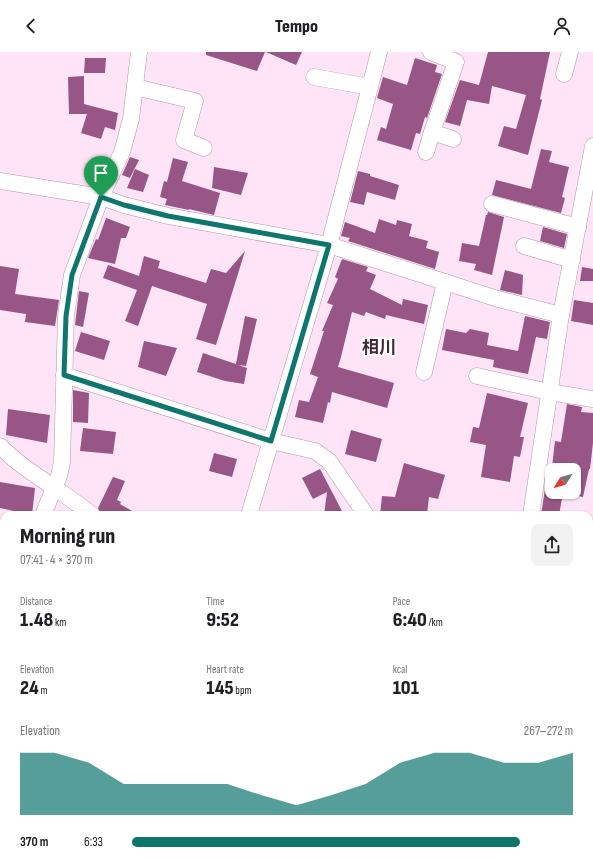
<!DOCTYPE html>
<html lang="en">
<head>
<meta charset="utf-8">
<style>
  :root { --surface:#fff; --page:#f2f2f2; --text:#202124; --muted:#757577; --accent:#0f766e }
  body { margin:0; font-family:"Sofia Sans Condensed","Noto Sans JP",sans-serif; background:var(--page); color:var(--text); height:100vh; display:flex; flex-direction:column; font-size:15px; white-space:nowrap }
  * { box-sizing:border-box; margin:0 }
  p { font-size:13px; color:var(--muted) }
  .icon { flex:none; width:22px; height:22px; fill:none; stroke:currentColor; stroke-width:2; stroke-linecap:round; stroke-linejoin:round }
  .map { position:relative; flex:1; overflow:hidden }
  .details { position:absolute; left:0px; top:459px; width:593px; height:354px; display:flex; flex-direction:column; background:var(--surface); border-radius:12px 12px 0 0; box-shadow:0 1px 3px #0004 }
  .details>* { flex:none }
  .needle { width:26px; rotate:233deg }
  .tools { position:absolute; left:545px; top:411px; display:grid; gap:8px }
  .tools a { display:grid; place-items:center; width:36px; height:36px; border-radius:8px; background:var(--surface); box-shadow:0 1px 3px #0004; font-size:20px }
  .pin { position:absolute; display:grid; place-items:center; width:34px; height:34px; color:#fff; margin:-41px -17px; border-radius:50% 50% 50% 0; rotate:-45deg; box-shadow:0 0 4px #0007 }
  .pin .icon { rotate:45deg }
  .round { display:grid; place-items:center; flex:none; width:42px; height:42px; border-radius:8px; background:var(--page) }
  .summary { display:flex; align-items:center; justify-content:space-between; height:68px; padding:0 20px }
  h1 { font-size:22px; font-weight:800; line-height:30px }
  .stats { display:grid; grid-template-columns:repeat(3,1fr); gap:6px; height:68px; padding:4px 20px }
  .stats div { display:grid; align-content:center }
  .stats b { font-size:20px; font-weight:800 }
  .stats small { font-size:11px; font-weight:400 }
  .stats p { font-size:11px }
  .chart { height:112px; padding:8px 20px }
  .chart p { display:flex; justify-content:space-between }
  .chart svg { width:100%; height:72px; margin-top:4px; fill:var(--accent); opacity:.7 }
  ul { padding:0 20px; list-style:none; font-size:13px }
  li { display:grid; grid-template-columns:64px 48px 1fr; align-items:center; height:30px }
  li i { height:10px; border-radius:5px; background:var(--accent) }
  header { display:flex; justify-content:space-between; align-items:center; height:52px; padding:0 20px; background:var(--surface); font-size:18px; font-weight:800 }
  .map>svg:first-child { display:block }
  .building { fill:#975685; fill-rule:evenodd }
  .lines { fill:none; stroke-linecap:round; stroke-linejoin:round }
  .minor-casing { stroke:#b596ab; stroke-width:17 }
  .minor { stroke:#fff; stroke-width:16 }
  .route-casing { stroke:#fff; stroke-width:8 }
  .route { stroke:#0f766e; stroke-width:5 }
  .labels { text-anchor:middle; dominant-baseline:central; stroke-width:4; stroke-linejoin:round; paint-order:stroke }
  .quarter-label { font-size:17px; font-weight:bold; fill:#41283a; stroke:#fff }
</style>
</head>
<body>
<header><svg class="icon" aria-label="back" viewBox="0 0 24 24"><path d="M15 5l-7 7 7 7"/></svg>Tempo<svg class="icon" aria-label="person" viewBox="0 0 24 24"><circle cx="12" cy="8" r="4"/><path d="M4 21q1-7 8-7t8 7"/></svg></header>
<div class="map">
<svg width="593" height="813" viewBox="0 0 593 813">
  <rect width="100%" height="100%" fill="#fee4f6"/>
  <!-- building -->
  <g class="building">
    <polygon points="206,0 265,0 257,19 206,3"/>
    <polygon points="266,0 302,0 296,13"/>
    <polygon points="488,0 550,0 540,47 542,48 528,103 498,94 504,74 516,77 526,43 492,34 489,52 467,48 460,74 445,70 460,28 479,33"/>
    <polygon points="85,6 106,6 105,21 84,21"/>
    <polygon points="415,6 437,13 435,20 442,22 427,66 425,65 420,82 416,81 411,98 377,88 381,75 386,77 393,52 377,46 383,25 407,33"/>
    <polygon points="84,24 84,52 118,61 115,78 105,75 101,87 81,81 87,62 69,62 68,25"/>
    <polygon points="541,97 552,99 549,110 569,115 562,145 565,146 561,161 492,143 496,128 531,137"/>
    <polygon points="130,105 139,108 130,126 122,123"/>
    <polygon points="173,106 188,110 182,129 220,141 214,163 189,157 189,158 165,153 167,147 160,145 164,129 167,130"/>
    <polygon points="214,115 248,121 241,143 212,136"/>
    <polygon points="135,117 149,123 143,140 127,136"/>
    <polygon points="358,119 370,122 370,124 399,133 395,148 367,140 364,153 350,150"/>
    <polygon points="488,160 504,165 492,223 474,218 476,212 459,209 462,191 479,194 486,163 487,163"/>
    <polygon points="106,166 130,175 126,186 121,186 115,212 88,206 96,187 98,188"/>
    <polygon points="379,167 396,173 397,168 412,172 409,184 428,189 426,196 439,200 435,217 348,189 350,186 341,184 345,170 375,181"/>
    <polygon points="543,175 567,182 564,196 540,189"/>
    <polygon points="245,199 216,293 196,287 207,252 152,234 138,274 125,269 137,238 103,226 108,213 139,224 144,204 160,209 158,216 206,231 211,217 226,221"/>
    <polygon points="342,207 368,215 366,219 376,223 370,237 402,253 403,247 428,253 424,272 386,263 385,267 366,260 364,264 352,260 341,305 338,315 394,331 387,356 332,340 330,351 328,350 323,371 295,365 299,348 309,350 318,325 310,322 324,279 322,279 333,253 327,251 338,227 335,225"/>
    <polygon points="0,214 19,217 15,242 59,248 55,274 25,270 26,262 0,258"/>
    <polygon points="582,215 593,217 593,229 580,229"/>
    <polygon points="505,218 523,223 522,243 500,238"/>
    <polygon points="79,239 89,241 83,275 75,273"/>
    <polygon points="574,248 593,251 593,273 571,269"/>
    <polygon points="245,264 257,267 246,314 238,313 247,316 244,332 225,329 197,320 203,301 236,312"/>
    <polygon points="525,264 550,270 547,287 536,285 528,322 493,315 494,308 442,298 446,277 466,281 470,277 489,281 487,293 518,299"/>
    <polygon points="81,280 110,289 104,308 75,299"/>
    <polygon points="144,289 177,296 166,324 138,315"/>
    <polygon points="73,338 89,341 88,371 73,370"/>
    <polygon points="487,341 528,351 520,385 524,385 520,405 514,404 510,430 481,425 486,393 470,390 473,375 479,376"/>
    <path d="M567 352 582 355 581 360 593 361V391L590 417H589L583 445 563 441 559 463H541L547 424H551L555 389 561 390ZM552 418H574V440H552Z"/>
    <polygon points="8,357 50,363 47,391 6,383"/>
    <polygon points="83,376 116,380 113,402 80,399"/>
    <polygon points="351,378 382,387 376,410 345,402"/>
    <polygon points="214,401 237,407 232,425 209,419"/>
    <polygon points="404,411 445,423 438,447 429,445 427,463 380,463 382,444 395,445"/>
    <polygon points="320,417 331,438 344,463 324,463 327,440 313,447 302,426"/>
    <polygon points="113,425 125,429 117,448 121,450 120,452 139,463 101,463 98,456"/>
    <polygon points="0,430 35,436 32,463 0,456"/>
  </g>
  <g class="lines">
    <defs>
      <g id="minor">
        <polyline points="431,0 456,10 432,80 453,87"/>
        <polyline points="564,22 570,0"/>
        <polyline points="314,25 370,35"/>
        <polyline points="135,35 195,49 184,88 204,96"/>
        <polyline points="426,100 432,80"/>
        <polyline points="0,129 101,145 124,153 168,164 329,193 498,247 561,263"/>
        <polyline points="492,152 578,175"/>
        <polyline points="524,194 572,208"/>
        <polyline points="424,320 445,230"/>
        <polyline points="64,323 271,389 315,399 329,409 366,463"/>
        <polyline points="477,324 549,340 593,347"/>
        <path d="M0 394C25 420 63 439 92 463"/>
        <polyline points="43,463 59,424 62,410 66,264 72,223 101,145 122,100 131,67 139,0"/>
        <polyline points="249,463 329,193 379,0"/>
        <polyline points="531,463 561,263 593,94"/>
        <polyline points="589,524 593,525"/>
        <polyline points="0,554 4,546"/>
        <polyline points="0,801 4,801"/>
        <polyline points="51,809 52,809 55,813"/>
        <polyline points="576,809 577,813"/>
        <polyline points="190,813 190,809"/>
      </g>
    </defs>
    <!-- minor casing -->
    <use href="#minor" class="minor-casing"/>
    <!-- minor -->
    <use href="#minor" class="minor"/>
  </g>
  <g class="lines">
    <defs>
      <polygon id="route" points="101,145 124,153 168,164 329,193 271,389 64,323 66,264 72,223"/>
    </defs>
    <!-- route casing -->
    <use href="#route" class="route-casing"/>
    <!-- route -->
    <use href="#route" class="route"/>
  </g>
  <g class="labels">
    <!-- quarter labels -->
    <g class="quarter-label">
      <text x="379" y="296">相川</text>
    </g>
  </g>
</svg>
<div class="tools">
<a><svg class="needle" viewBox="-14 -14 28 28"><path d="M0-13l5 13h-10z" fill="#e53935"/><path d="M0 13l5-13h-10z" fill="#757577"/></svg></a>
</div>
<div class="pin" style="left:101px;top:145px;background:#1e9e55"><svg class="icon" aria-label="arrive" viewBox="0 0 24 24"><path d="M6 21V4h12l-3 4 3 4H6"/></svg></div>
<section class="details">
<div class="summary"><div><h1>Morning run</h1><p>07:41 · 4 × 370 m</p></div><a class="round"><svg class="icon" aria-label="share" viewBox="0 0 24 24"><path d="M12 15V3M7 8l5-5 5 5M5 13v7h14v-7"/></svg></a></div>
<div class="stats">
<div><p>Distance</p><b>1.48<small> km</small></b></div>
<div><p>Time</p><b>9:52</b></div>
<div><p>Pace</p><b>6:40<small> /km</small></b></div>
</div>
<div class="stats">
<div><p>Elevation</p><b>24<small> m</small></b></div>
<div><p>Heart rate</p><b>145<small> bpm</small></b></div>
<div><p>kcal</p><b>101</b></div>
</div>
<div class="chart"><p><span>Elevation</span>267–272 m</p>
<svg viewBox="0 0 160 44" preserveAspectRatio="none"><path d="M0 44V6L10 6L20 12L30 25L40 25L50 25L60 25L70 32L80 38L90 32L100 25L110 12L120 6L130 6L140 12L150 12L160 6V44z"/></svg>
</div>
<ul>
<li><b>370 m</b>6:33<i style="width:88%"></i></li>
</ul>
</section>
</div>
</body>
</html>
